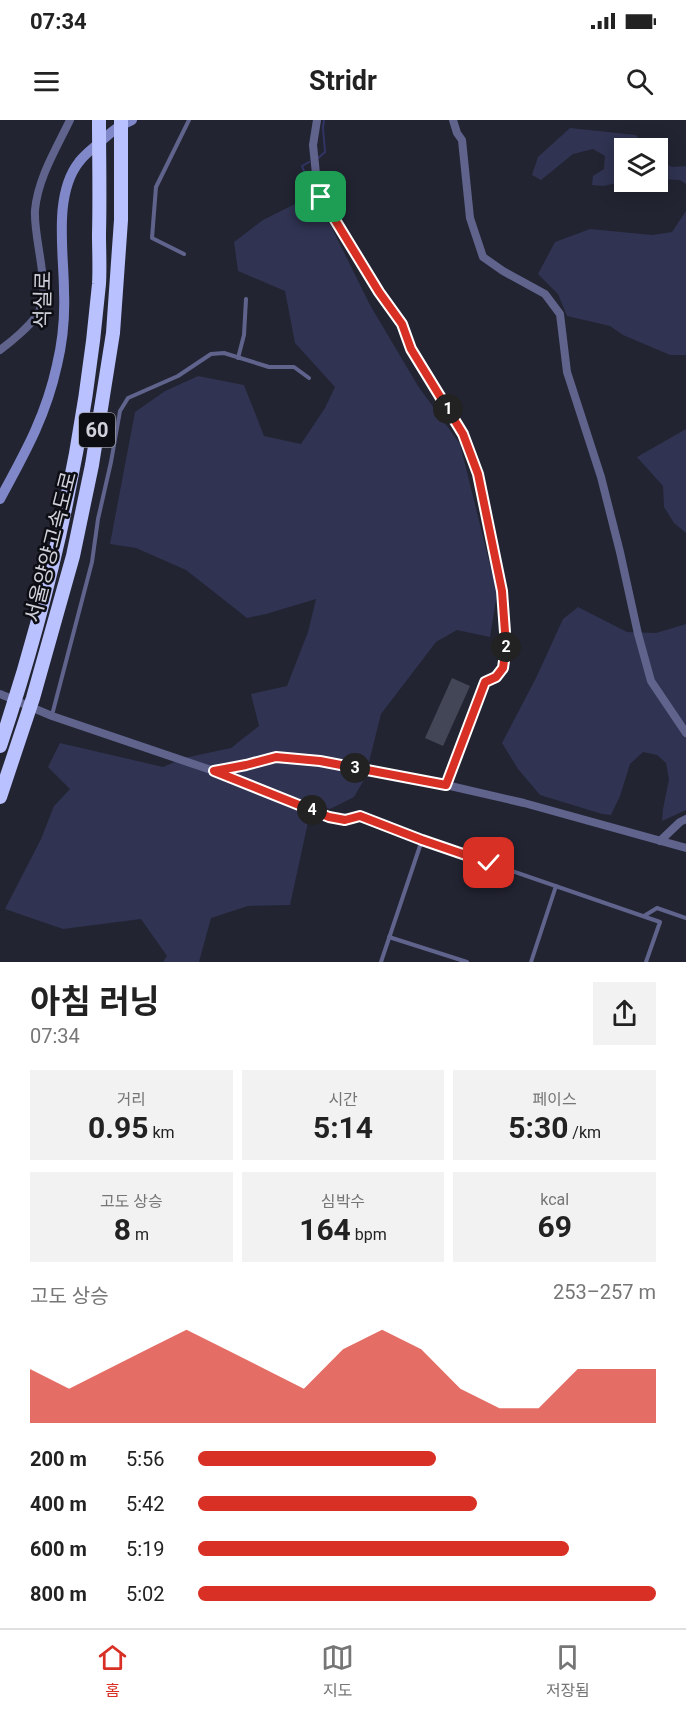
<!DOCTYPE html>
<html lang="ko">
<head>
<meta charset="utf-8">
<style>
  :root { --surface:#fff; --page:#f2f2f2; --text:#222; --muted:#767676; --line:#e0e0e0; --accent:#d93025 }
  body { margin:0; font-family:Roboto,"Noto Sans KR",sans-serif; background:var(--page); color:var(--text); height:100vh; display:flex; flex-direction:column; font-size:22px; white-space:nowrap }
  * { box-sizing:border-box; margin:0 }
  p { font-size:20px; color:var(--muted) }
  .icon { flex:none; width:33px; height:33px; fill:none; stroke:currentColor; stroke-width:2; stroke-linecap:round; stroke-linejoin:round }
  .map { position:relative; height:842px; overflow:hidden }
  .side { display:flex; flex-direction:column; background:var(--surface); flex:1 }
  .side>* { flex:none }
  .fabs { position:absolute; left:614px; top:18px; display:grid; gap:12px }
  .fabs a { display:grid; place-items:center; width:54px; height:54px; border-radius:0px; background:var(--surface); box-shadow:0 3px 15px #0003; font-size:30px }
  .pin { position:absolute; display:grid; place-items:center; width:51px; height:51px; color:#fff; margin:-26px; border-radius:12px; box-shadow:0 3px 9px #0006 }
  .km { position:absolute; width:30px; height:30px; margin:-15px; border-radius:50%; background:#222; color:#fff; font-size:16px; line-height:30px; text-align:center }
  .round { display:grid; place-items:center; flex:none; width:63px; height:63px; border-radius:0px; background:var(--page) }
  .head { display:flex; align-items:center; justify-content:space-between; height:102px; padding:0 30px }
  h1 { font-size:33px; font-weight:700; line-height:45px }
  .figures { display:grid; grid-template-columns:repeat(3,1fr); gap:9px; height:102px; padding:6px 30px }
  .figures div { display:grid; align-content:center; border-radius:0px; background:var(--page); text-align:center }
  .figures b { font-size:30px; font-weight:700 }
  .figures small { font-size:16px; font-weight:400 }
  .figures p { font-size:16px }
  .chart { height:168px; padding:12px 30px }
  .chart p { display:flex; justify-content:space-between }
  .chart svg { width:100%; height:108px; margin-top:6px; fill:var(--accent); opacity:.7 }
  ul { padding:0 30px; list-style:none; font-size:20px }
  li { display:grid; grid-template-columns:96px 72px 1fr; align-items:center; height:45px }
  li i { height:15px; border-radius:8px; background:var(--accent) }
  .status { display:flex; justify-content:space-between; align-items:center; height:42px; padding:0 30px; background:var(--surface); direction:ltr }
  .status svg { height:16px; fill:currentColor }
  header { display:flex; justify-content:space-between; align-items:center; height:78px; padding:0 30px; background:var(--surface); font-size:27px; font-weight:700 }
  .tabs { display:flex; justify-content:space-around; align-items:center; height:84px; border-top:2px solid var(--line); background:var(--surface); font-size:16px; color:var(--muted) }
  .tabs a { display:grid; justify-items:center; gap:3px }
  .tabs .selected { color:var(--accent) }
  .map>svg:first-child { display:block }
  .green { fill:#303351 }
  .lines { fill:none; stroke-linecap:round; stroke-linejoin:round }
  .stream { stroke:#313464; stroke-width:2 }
  .building { fill:#434656 }
  .lane { stroke:#60648d; stroke-width:4 }
  .street { stroke:#60648d; stroke-width:8 }
  .secondary { stroke:#8188c9; stroke-width:10 }
  .highway { stroke:#b9c1fe; stroke-width:14 }
  .route-casing { stroke:#fff; stroke-width:12 }
  .route { stroke:#d93025; stroke-width:8 }
  .labels { text-anchor:middle; dominant-baseline:central; stroke-width:5; stroke-linejoin:round; paint-order:stroke }
  .shield { fill:#0d0d14; stroke:#96979f; stroke-width:1.5 }
  .shield-label { font-size:20px; font-weight:bold; fill:#d0d2db }
  .street-label { font-size:21px; fill:#d0d2db; stroke:#0d0d14 }
</style>
</head>
<body>
<div class="status"><b>07:34</b><svg viewBox="0 0 49 12"><path d="M0 12V9h3v3zM5 12V6h3v6zM10 12V3h3v9zM15 12V0h3v12zM26 1h20v11H26zM47 4h2v5h-2z"/></svg></div>
<header><svg class="icon" aria-label="menu" viewBox="0 0 24 24"><path d="M4 6h16M4 12h16M4 18h16"/></svg>Stridr<svg class="icon" aria-label="search" viewBox="0 0 24 24"><circle cx="10" cy="10" r="6"/><path d="M15 15l6 6"/></svg></header>
<div class="map">
<svg width="686" height="842" viewBox="0 0 686 842">
  <rect width="100%" height="100%" fill="#222432"/>
  <!-- green -->
  <g class="green">
    <polygon points="570,8 636,15 645,28 624,28 624,61 604,66 592,65 593,56 604,49 605,36 593,29 573,34 541,60 532,55 538,37"/>
    <polygon points="657,41 673,47 686,46 686,64 680,60 657,59"/>
    <polygon points="309,77 331,106 370,185 418,266 460,324 497,473 490,517 457,510 436,522 381,594 365,658 354,677 330,689 312,684 290,785 248,786 211,798 199,842 163,842 167,836 141,799 63,809 5,789 41,719 54,686 70,669 48,647 60,623 163,647 184,638 231,628 259,606 251,574 287,566 308,512 316,479 266,494 247,498 186,450 136,428 110,424 135,292 165,271 198,256 244,265 264,316 301,324 325,288 335,267 295,223 285,171 238,151 234,122 263,100"/>
    <polygon points="686,91 686,235 670,235 623,215 610,206 567,196 558,174 538,154 555,122 590,109 652,115 672,112"/>
    <polygon points="686,309 686,413 674,403 664,387 663,366 637,337"/>
    <polygon points="578,487 627,512 656,513 686,504 686,690 662,701 663,689 669,659 666,643 657,635 643,632 630,644 620,676 611,695 602,694 540,675 518,649 502,623 536,558 563,499"/>
  </g>
  <g class="lines">
    <!-- stream -->
    <g class="stream">
      <polyline points="317,39 325,32 323,8 324,0"/>
      <polyline points="309,42 302,46 313,73"/>
    </g>
  </g>
  <!-- building -->
  <polygon class="building" points="452,558 470,566 443,626 425,618"/>
  <g class="lines">
    <!-- lane -->
    <g class="lane">
      <polyline points="184,134 152,118 156,67 189,0"/>
      <polyline points="238,238 244,215 246,179"/>
      <polyline points="52,595 92,442 98,399 111,342 120,291 128,278 178,256 211,234 224,233 269,247 294,247 309,258"/>
      <polyline points="218,653 329,697 345,700 360,696 422,720 660,802 646,842"/>
      <polyline points="644,796 657,788 686,798"/>
      <polyline points="389,817 467,842"/>
      <polyline points="381,842 422,720"/>
      <polyline points="531,842 556,766"/>
    </g>
    <!-- street -->
    <g class="street">
      <polyline points="317,0 313,25 316,54 321,77 379,172 402,205 411,229 463,314 478,354 502,471 506,526 503,547 496,557 485,562 446,665"/>
      <polyline points="453,0 457,13 462,20 470,98 483,137 503,151 545,174 560,194 567,252 601,357 620,432 638,514 651,561 686,613"/>
      <path d="M0 230C11 222 30 206 37 195 53 171 33 120 35 90 38 58 56 29 70 0"/>
      <polyline points="0,574 52,596 214,651 247,645 276,637 320,641 446,665 524,683 686,728"/>
      <polyline points="660,721 680,702 686,699"/>
    </g>
    <!-- secondary -->
    <path class="secondary" d="M0 379C25 333 46 296 57 245 63 220 65 196 64 172 64 133 53 75 79 42 84 35 92 29 99 23 109 14 119 5 132 0"/>
    <!-- highway -->
    <g class="highway">
      <path d="M0 626C50 477 85 321 99 164 100 147 99 130 99 114 100 76 99 38 99 0"/>
      <polyline points="0,677 33,578 73,436 92,345 113,213 121,100 121,0"/>
    </g>
  </g>
  <g class="lines">
    <defs>
      <polyline id="route" points="321,77 379,172 402,204 411,229 463,314 478,354 502,471 506,526 503,548 496,557 485,562 446,665 320,641 276,637 246,645 214,651 329,697 345,700 360,696 422,720 489,743"/>
    </defs>
    <!-- route casing -->
    <use href="#route" class="route-casing"/>
    <!-- route -->
    <use href="#route" class="route"/>
  </g>
  <g class="labels">
    <!-- shield labels -->
    <rect class="shield" x="79" y="293" width="36" height="34" rx="4.5"/>
    <g class="shield-label">
      <text x="97" y="310">60</text>
    </g>
    <!-- street labels -->
    <g class="street-label">
      <text transform="translate(43 180) rotate(-89)">석실로</text>
      <text transform="translate(51 427) rotate(-76)">서울양양고속도로</text>
    </g>
  </g>
</svg>
<div class="fabs">
<a><svg class="icon" aria-label="layers" viewBox="0 0 24 24"><path d="M12 4l9 5-9 5-9-5zM3 14l9 5 9-5"/></svg></a>
</div>
<div class="pin" style="left:321px;top:77px;background:#1e9e55"><svg class="icon" aria-label="arrive" viewBox="0 0 24 24"><path d="M6 21V4h12l-3 4 3 4H6"/></svg></div>
<div class="pin" style="left:489px;top:743px;background:#d93025"><svg class="icon" aria-label="check" viewBox="0 0 24 24"><path d="M5 12l5 5 9-10"/></svg></div>
<b class="km" style="left:448px;top:289px">1</b>
<b class="km" style="left:506px;top:527px">2</b>
<b class="km" style="left:355px;top:648px">3</b>
<b class="km" style="left:312px;top:690px">4</b>
</div>
<section class="side">
<div class="head"><div><h1>아침 러닝</h1><p>07:34</p></div><a class="round"><svg class="icon" aria-label="share" viewBox="0 0 24 24"><path d="M12 15V3M7 8l5-5 5 5M5 13v7h14v-7"/></svg></a></div>
<div class="figures">
<div><p>거리</p><b>0.95<small> km</small></b></div>
<div><p>시간</p><b>5:14</b></div>
<div><p>페이스</p><b>5:30<small> /km</small></b></div>
</div>
<div class="figures">
<div><p>고도 상승</p><b>8<small> m</small></b></div>
<div><p>심박수</p><b>164<small> bpm</small></b></div>
<div><p>kcal</p><b>69</b></div>
</div>
<div class="chart"><p><span>고도 상승</span>253–257 m</p>
<svg viewBox="0 0 160 44" preserveAspectRatio="none"><path d="M0 44V22L10 30L20 22L30 14L40 6L50 14L60 22L70 30L80 14L90 6L100 14L110 30L120 38L130 38L140 22L150 22L160 22V44z"/></svg>
</div>
<ul>
<li><b>200 m</b>5:56<i style="width:52%"></i></li>
<li><b>400 m</b>5:42<i style="width:61%"></i></li>
<li><b>600 m</b>5:19<i style="width:81%"></i></li>
<li><b>800 m</b>5:02<i style="width:100%"></i></li>
</ul>
</section>
<nav class="tabs">
<a class="selected"><svg class="icon" aria-label="home" viewBox="0 0 24 24"><path d="M3 11l9-7 9 7M6 9v11h12V9"/></svg>홈</a>
<a><svg class="icon" aria-label="map" viewBox="0 0 24 24"><path d="M3 6l6-2 6 2 6-2v14l-6 2-6-2-6 2zM9 4v14M15 6v14"/></svg>지도</a>
<a><svg class="icon" aria-label="saved" viewBox="0 0 24 24"><path d="M7 4h10v16l-5-4-5 4z"/></svg>저장됨</a>
</nav>
</body>
</html>
